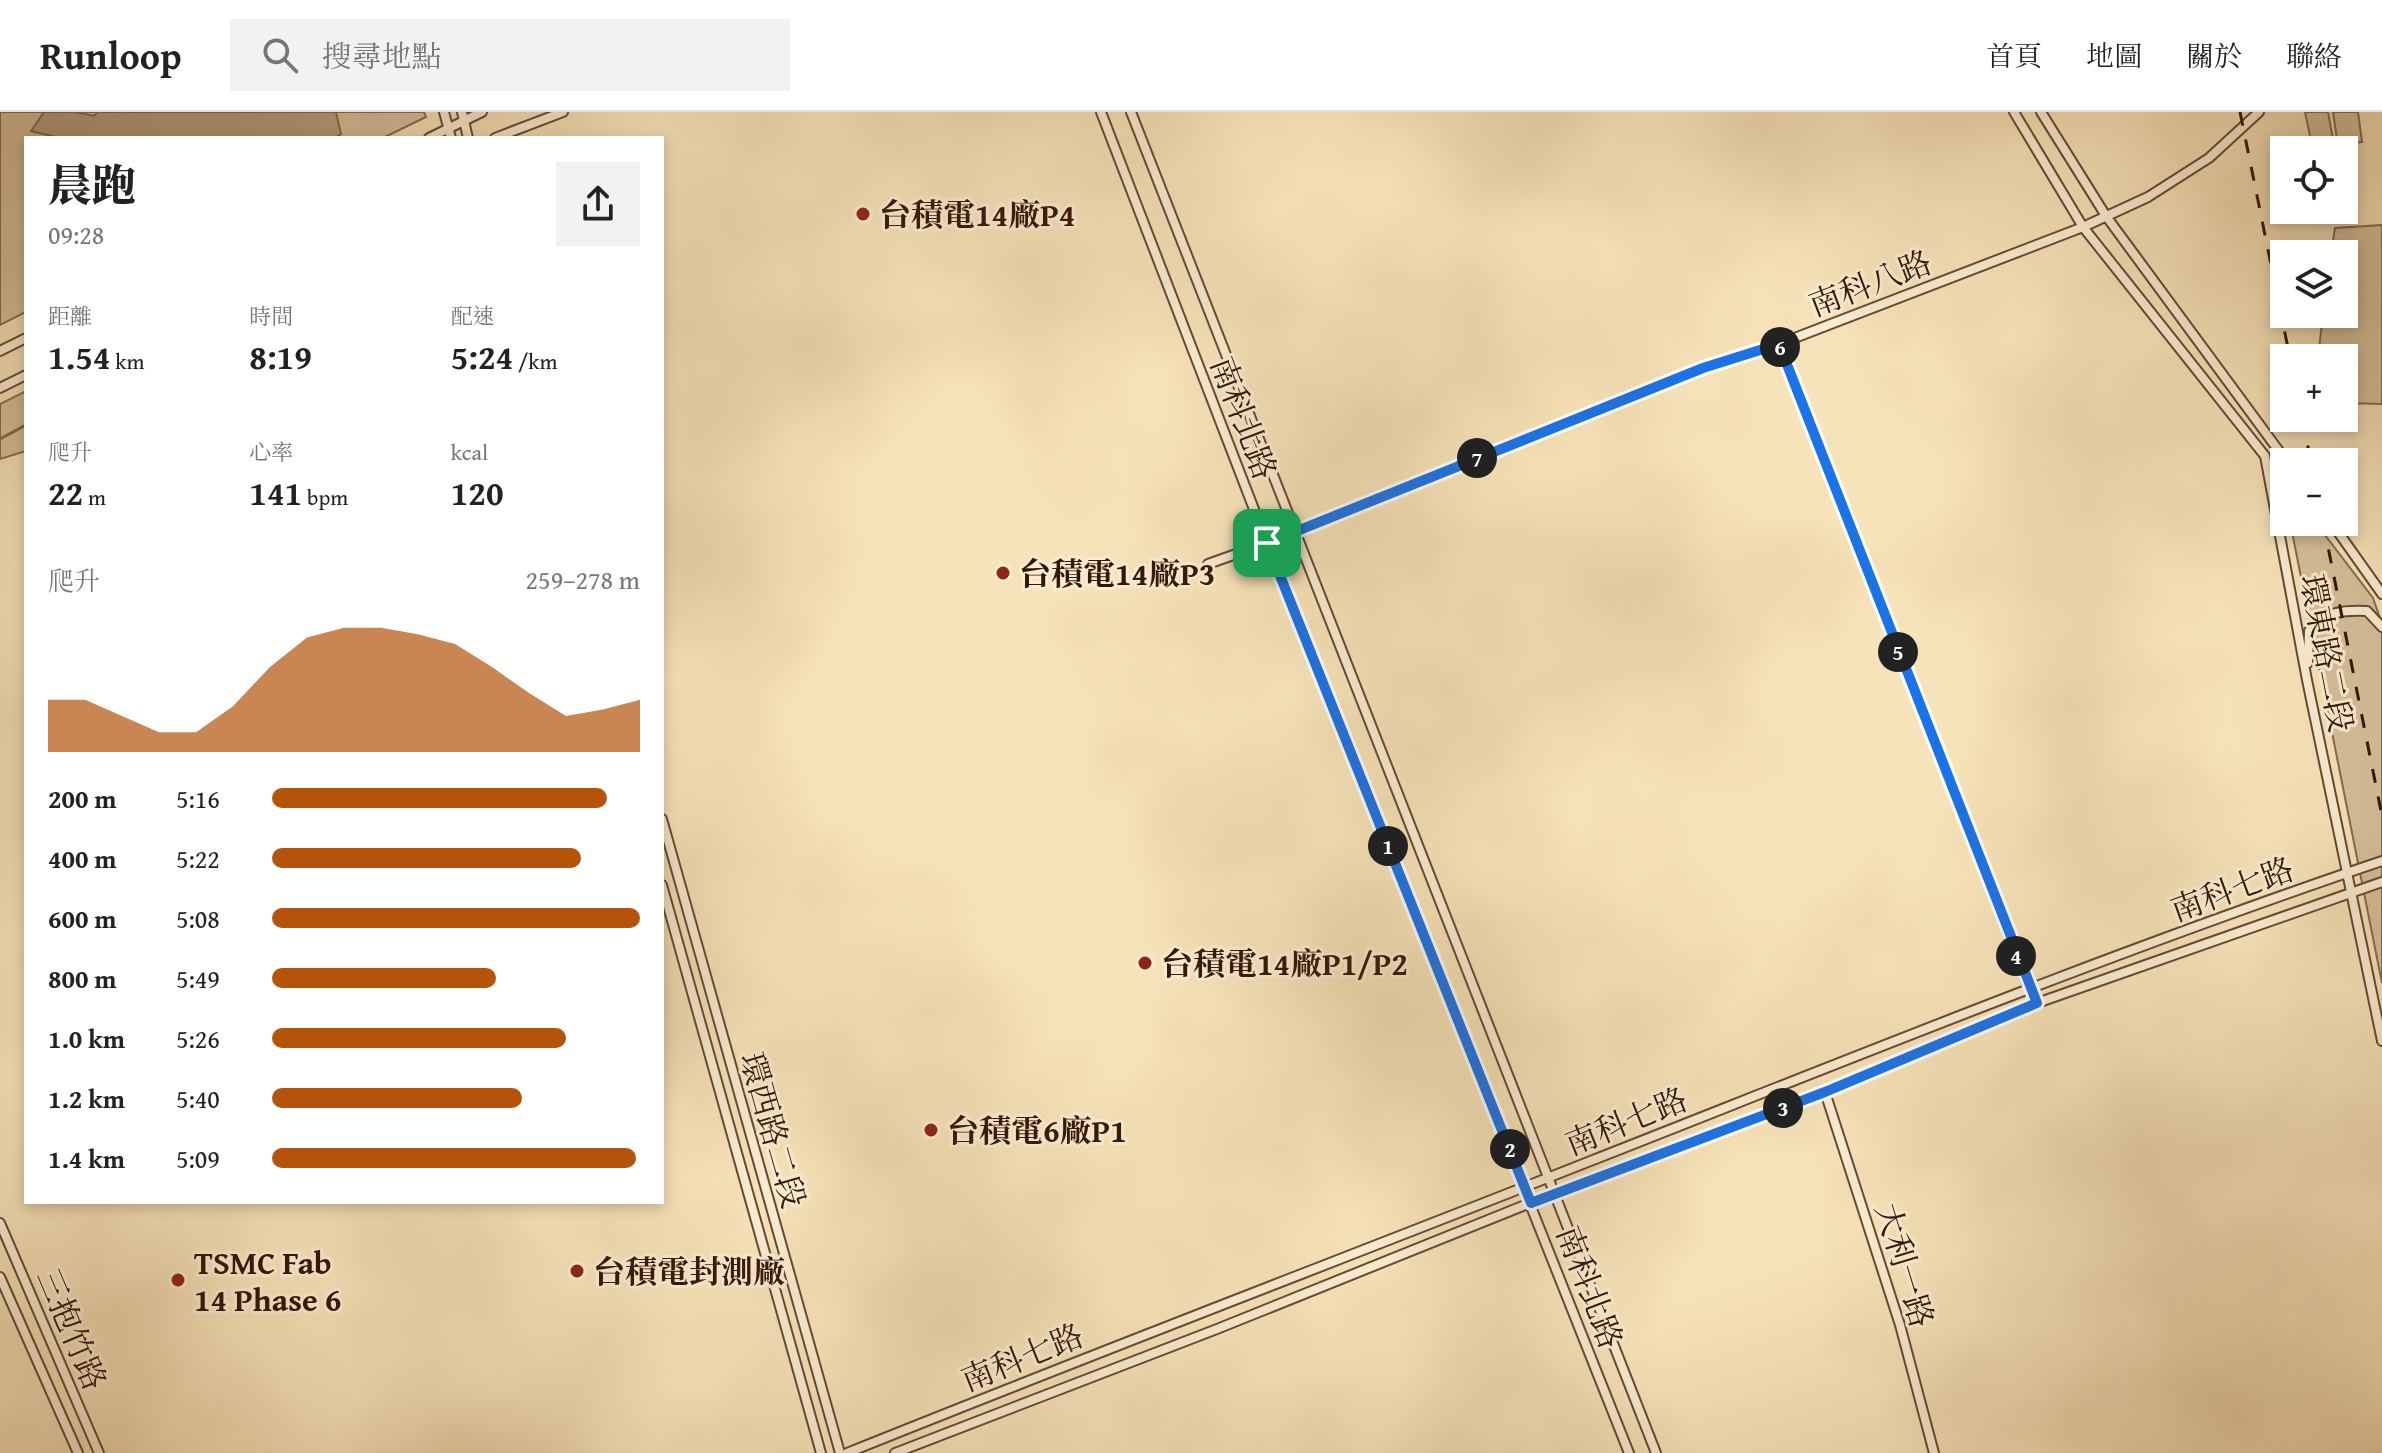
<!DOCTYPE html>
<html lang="zh-TW">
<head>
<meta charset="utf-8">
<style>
  :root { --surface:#fff; --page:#f2f2f2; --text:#222; --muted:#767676; --line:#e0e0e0; --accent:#b45309 }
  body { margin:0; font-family:"Gentium Book Plus","Noto Serif TC",serif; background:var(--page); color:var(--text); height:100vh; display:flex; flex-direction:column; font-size:30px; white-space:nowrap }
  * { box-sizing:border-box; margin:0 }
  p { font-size:26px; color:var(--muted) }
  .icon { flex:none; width:44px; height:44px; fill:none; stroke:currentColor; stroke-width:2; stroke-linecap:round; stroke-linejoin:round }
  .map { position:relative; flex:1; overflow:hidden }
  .drawer { position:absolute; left:24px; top:24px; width:640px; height:1068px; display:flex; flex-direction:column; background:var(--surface); border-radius:0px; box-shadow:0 4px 12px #0003 }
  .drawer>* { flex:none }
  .buttons { position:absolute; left:2270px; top:24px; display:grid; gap:16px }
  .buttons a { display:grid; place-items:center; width:88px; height:88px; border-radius:0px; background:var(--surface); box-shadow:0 4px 12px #0003; font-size:40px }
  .pin { position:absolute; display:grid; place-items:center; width:68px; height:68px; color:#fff; margin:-34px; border-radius:16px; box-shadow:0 4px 12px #0006 }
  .km { position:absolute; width:40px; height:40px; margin:-20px; border-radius:50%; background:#222; color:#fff; font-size:22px; line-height:40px; text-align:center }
  .round { display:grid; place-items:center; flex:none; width:84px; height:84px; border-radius:0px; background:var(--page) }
  .headline { display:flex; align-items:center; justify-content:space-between; height:136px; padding:0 24px }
  h1 { font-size:44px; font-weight:800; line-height:60px }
  .metrics { display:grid; grid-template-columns:repeat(3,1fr); gap:12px; height:136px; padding:8px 24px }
  .metrics div { display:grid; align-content:center }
  .metrics b { font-size:34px; font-weight:800 }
  .metrics small { font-size:22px; font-weight:400 }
  .metrics p { font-size:22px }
  .chart { height:224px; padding:16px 24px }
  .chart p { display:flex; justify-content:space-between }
  .chart svg { width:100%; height:144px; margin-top:8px; fill:var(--accent); opacity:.7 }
  ul { padding:0 24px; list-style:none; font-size:26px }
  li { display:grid; grid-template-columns:128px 96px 1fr; align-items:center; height:60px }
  li i { height:20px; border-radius:10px; background:var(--accent) }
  header { display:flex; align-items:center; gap:48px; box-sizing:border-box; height:112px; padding:0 40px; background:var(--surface); border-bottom:2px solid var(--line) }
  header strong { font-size:38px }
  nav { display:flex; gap:44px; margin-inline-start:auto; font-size:28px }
  .search { width:560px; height:72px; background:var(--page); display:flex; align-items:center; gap:20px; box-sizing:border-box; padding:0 28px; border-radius:0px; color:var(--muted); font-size:30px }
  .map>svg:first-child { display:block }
  .green { fill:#d6c09b; stroke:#866b50; stroke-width:2 }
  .water { fill:#b59d7c; stroke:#82674d; stroke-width:2 }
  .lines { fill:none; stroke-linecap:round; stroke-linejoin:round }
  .stream { stroke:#82674d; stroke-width:3 }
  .street-casing { stroke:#664933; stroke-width:12 }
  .street { stroke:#faedd2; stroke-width:8 }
  .rail { stroke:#351606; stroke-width:3; stroke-dasharray:14 14; stroke-linecap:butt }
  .route-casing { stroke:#fff; stroke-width:16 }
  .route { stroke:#1a73e8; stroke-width:10 }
  .poi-dot { fill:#8f2418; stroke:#faedd2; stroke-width:3 }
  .labels { text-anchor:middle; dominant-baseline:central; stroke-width:6; stroke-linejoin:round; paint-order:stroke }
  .poi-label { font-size:32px; font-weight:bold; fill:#351606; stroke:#faedd2; text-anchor:start }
  .street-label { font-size:32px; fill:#351606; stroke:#faedd2 }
</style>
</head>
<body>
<header>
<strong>Runloop</strong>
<div class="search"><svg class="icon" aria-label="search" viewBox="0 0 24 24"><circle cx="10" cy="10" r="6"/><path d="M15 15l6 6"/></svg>搜尋地點</div>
<nav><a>首頁</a><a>地圖</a><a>關於</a><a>聯絡</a></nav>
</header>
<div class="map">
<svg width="2382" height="1341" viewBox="0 0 2382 1341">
  <rect width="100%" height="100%" fill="#f7e3b9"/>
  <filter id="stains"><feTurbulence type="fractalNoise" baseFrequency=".0025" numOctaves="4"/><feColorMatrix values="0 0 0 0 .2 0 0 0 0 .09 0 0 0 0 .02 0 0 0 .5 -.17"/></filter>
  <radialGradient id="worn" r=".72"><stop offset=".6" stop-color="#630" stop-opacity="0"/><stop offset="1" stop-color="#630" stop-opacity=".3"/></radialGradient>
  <!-- green -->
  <g class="green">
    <polygon points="0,0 424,0 426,5 383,26 26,26 26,200 0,213"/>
    <polygon points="2305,0 2328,0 2335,38 2313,38"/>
    <polygon points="2333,0 2358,0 2362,30 2338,34"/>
    <polygon points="2382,113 2382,292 2344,291 2344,246 2318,246 2323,202 2344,202 2344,142 2331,142 2335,116"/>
    <polygon points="26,279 26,339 0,347 0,292"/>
    <polygon points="2290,410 2315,410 2373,486 2382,512 2382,871"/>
  </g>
  <!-- water -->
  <polygon class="water" points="44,0 75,0 94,4 98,0 336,0 341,22 334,26 60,26 31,19"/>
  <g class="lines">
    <!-- stream -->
    <polyline class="stream" points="0,327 26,313"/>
    <defs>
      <g id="street">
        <polyline points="444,0 451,26"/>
        <polyline points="462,0 468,26"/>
        <polyline points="1101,0 1267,431 1629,1341"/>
        <polyline points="1131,0 1656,1341"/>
        <polyline points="2014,0 2083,115 2265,344 2307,568 2382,929"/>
        <polyline points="2041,0 2106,104 2287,350"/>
        <polyline points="429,26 482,0"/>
        <polyline points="495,26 563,0"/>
        <polyline points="1779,232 2029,876 2037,891"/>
        <polyline points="0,239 26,226"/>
        <polyline points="0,276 26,263"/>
        <polyline points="2331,410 2382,482"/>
        <polyline points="1208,452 1267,431 1703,256 1779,232 2083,115 2148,85 2209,46 2259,0"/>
        <path d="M2308 551 2309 519C2328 499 2342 498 2367 499L2382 515"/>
        <polyline points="662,707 840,1341"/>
        <polyline points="662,773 821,1341"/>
        <polyline points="1825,980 1900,1213 1934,1341"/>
        <polyline points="0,1111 99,1341"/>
        <polyline points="0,1165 78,1341"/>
        <path d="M847 1341C1095 1241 1345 1146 1593 1048 1855 945 2115 839 2382 749"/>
        <polyline points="895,1341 1217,1217 1555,1081 1825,980 2037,891 2382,770"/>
      </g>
    </defs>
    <!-- street casing -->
    <use href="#street" class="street-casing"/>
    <!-- street -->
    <use href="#street" class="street"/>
    <!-- rail -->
    <g class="rail">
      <polyline points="2240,0 2290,246"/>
      <polyline points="2302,306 2311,350"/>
      <polyline points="2323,410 2382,704"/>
    </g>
  </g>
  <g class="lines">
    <defs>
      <polygon id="route" points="1779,232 2037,891 1825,980 1531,1091 1267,431 1703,256"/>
    </defs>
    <!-- route casing -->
    <use href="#route" class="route-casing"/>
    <!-- route -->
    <use href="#route" class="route"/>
  </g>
  <!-- markers -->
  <g class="poi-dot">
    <circle cx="863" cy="102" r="8"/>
    <circle cx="1003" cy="461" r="8"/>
    <circle cx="1145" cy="851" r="8"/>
    <circle cx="931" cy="1018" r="8"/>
    <circle cx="577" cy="1159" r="8"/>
    <circle cx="178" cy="1168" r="8"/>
  </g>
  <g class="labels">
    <!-- poi labels -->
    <g class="poi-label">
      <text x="879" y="102">台積電14廠P4</text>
      <text x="1019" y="461">台積電14廠P3</text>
      <text x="1161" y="851">台積電14廠P1/P2</text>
      <text x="947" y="1018">台積電6廠P1</text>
      <text x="194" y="1150">TSMC Fab<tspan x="194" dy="37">14 Phase 6</tspan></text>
      <text x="593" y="1159">台積電封測廠</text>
    </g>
    <!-- street labels -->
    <g class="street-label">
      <text transform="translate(1870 171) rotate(-21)">南科八路</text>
      <text transform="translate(1244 306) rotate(69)">南科北路</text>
      <text transform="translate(2327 541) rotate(79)">環東路二段</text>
      <text transform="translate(2232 777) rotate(-20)">南科七路</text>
      <text transform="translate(1626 1009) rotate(-22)">南科七路</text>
      <text transform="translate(773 1018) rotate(74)">環西路二段</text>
      <text transform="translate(1905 1153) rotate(73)">大利一路</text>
      <text transform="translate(1590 1175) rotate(69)">南科北路</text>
      <text transform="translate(72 1217) rotate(67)">三抱竹路</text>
      <text transform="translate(1022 1245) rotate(-22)">南科七路</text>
    </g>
  </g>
  <rect width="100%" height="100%" filter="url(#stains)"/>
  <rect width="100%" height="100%" fill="url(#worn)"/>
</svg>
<div class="buttons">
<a><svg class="icon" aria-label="locate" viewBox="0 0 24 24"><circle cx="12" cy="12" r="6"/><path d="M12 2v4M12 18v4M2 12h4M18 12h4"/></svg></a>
<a><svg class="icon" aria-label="layers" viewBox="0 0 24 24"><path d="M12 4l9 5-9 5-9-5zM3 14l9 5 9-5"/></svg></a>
<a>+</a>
<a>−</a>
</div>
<div class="pin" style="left:1267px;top:431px;background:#1e9e55"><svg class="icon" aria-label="arrive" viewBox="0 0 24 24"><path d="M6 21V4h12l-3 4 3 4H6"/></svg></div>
<b class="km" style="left:1388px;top:734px">1</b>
<b class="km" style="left:1510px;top:1037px">2</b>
<b class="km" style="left:1783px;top:996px">3</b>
<b class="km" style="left:2016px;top:844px">4</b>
<b class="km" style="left:1898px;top:540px">5</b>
<b class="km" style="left:1780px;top:235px">6</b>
<b class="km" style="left:1477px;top:346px">7</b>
<section class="drawer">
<div class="headline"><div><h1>晨跑</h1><p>09:28</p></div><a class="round"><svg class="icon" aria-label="share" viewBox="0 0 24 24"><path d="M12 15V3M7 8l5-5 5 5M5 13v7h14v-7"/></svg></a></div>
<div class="metrics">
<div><p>距離</p><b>1.54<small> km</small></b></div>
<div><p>時間</p><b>8:19</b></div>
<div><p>配速</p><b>5:24<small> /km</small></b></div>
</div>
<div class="metrics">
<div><p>爬升</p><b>22<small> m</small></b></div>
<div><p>心率</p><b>141<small> bpm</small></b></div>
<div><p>kcal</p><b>120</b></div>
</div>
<div class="chart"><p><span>爬升</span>259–278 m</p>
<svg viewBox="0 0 160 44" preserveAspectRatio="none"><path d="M0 44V28L10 28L20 33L30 38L40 38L50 30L60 18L70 9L80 6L90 6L100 8L110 11L120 18L130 26L140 33L150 31L160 28V44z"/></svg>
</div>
<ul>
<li><b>200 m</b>5:16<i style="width:91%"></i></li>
<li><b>400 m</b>5:22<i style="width:84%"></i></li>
<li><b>600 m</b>5:08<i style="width:100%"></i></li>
<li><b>800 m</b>5:49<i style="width:61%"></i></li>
<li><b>1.0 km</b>5:26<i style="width:80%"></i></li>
<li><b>1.2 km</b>5:40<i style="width:68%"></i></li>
<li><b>1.4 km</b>5:09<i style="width:99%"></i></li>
</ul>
</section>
</div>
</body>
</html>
